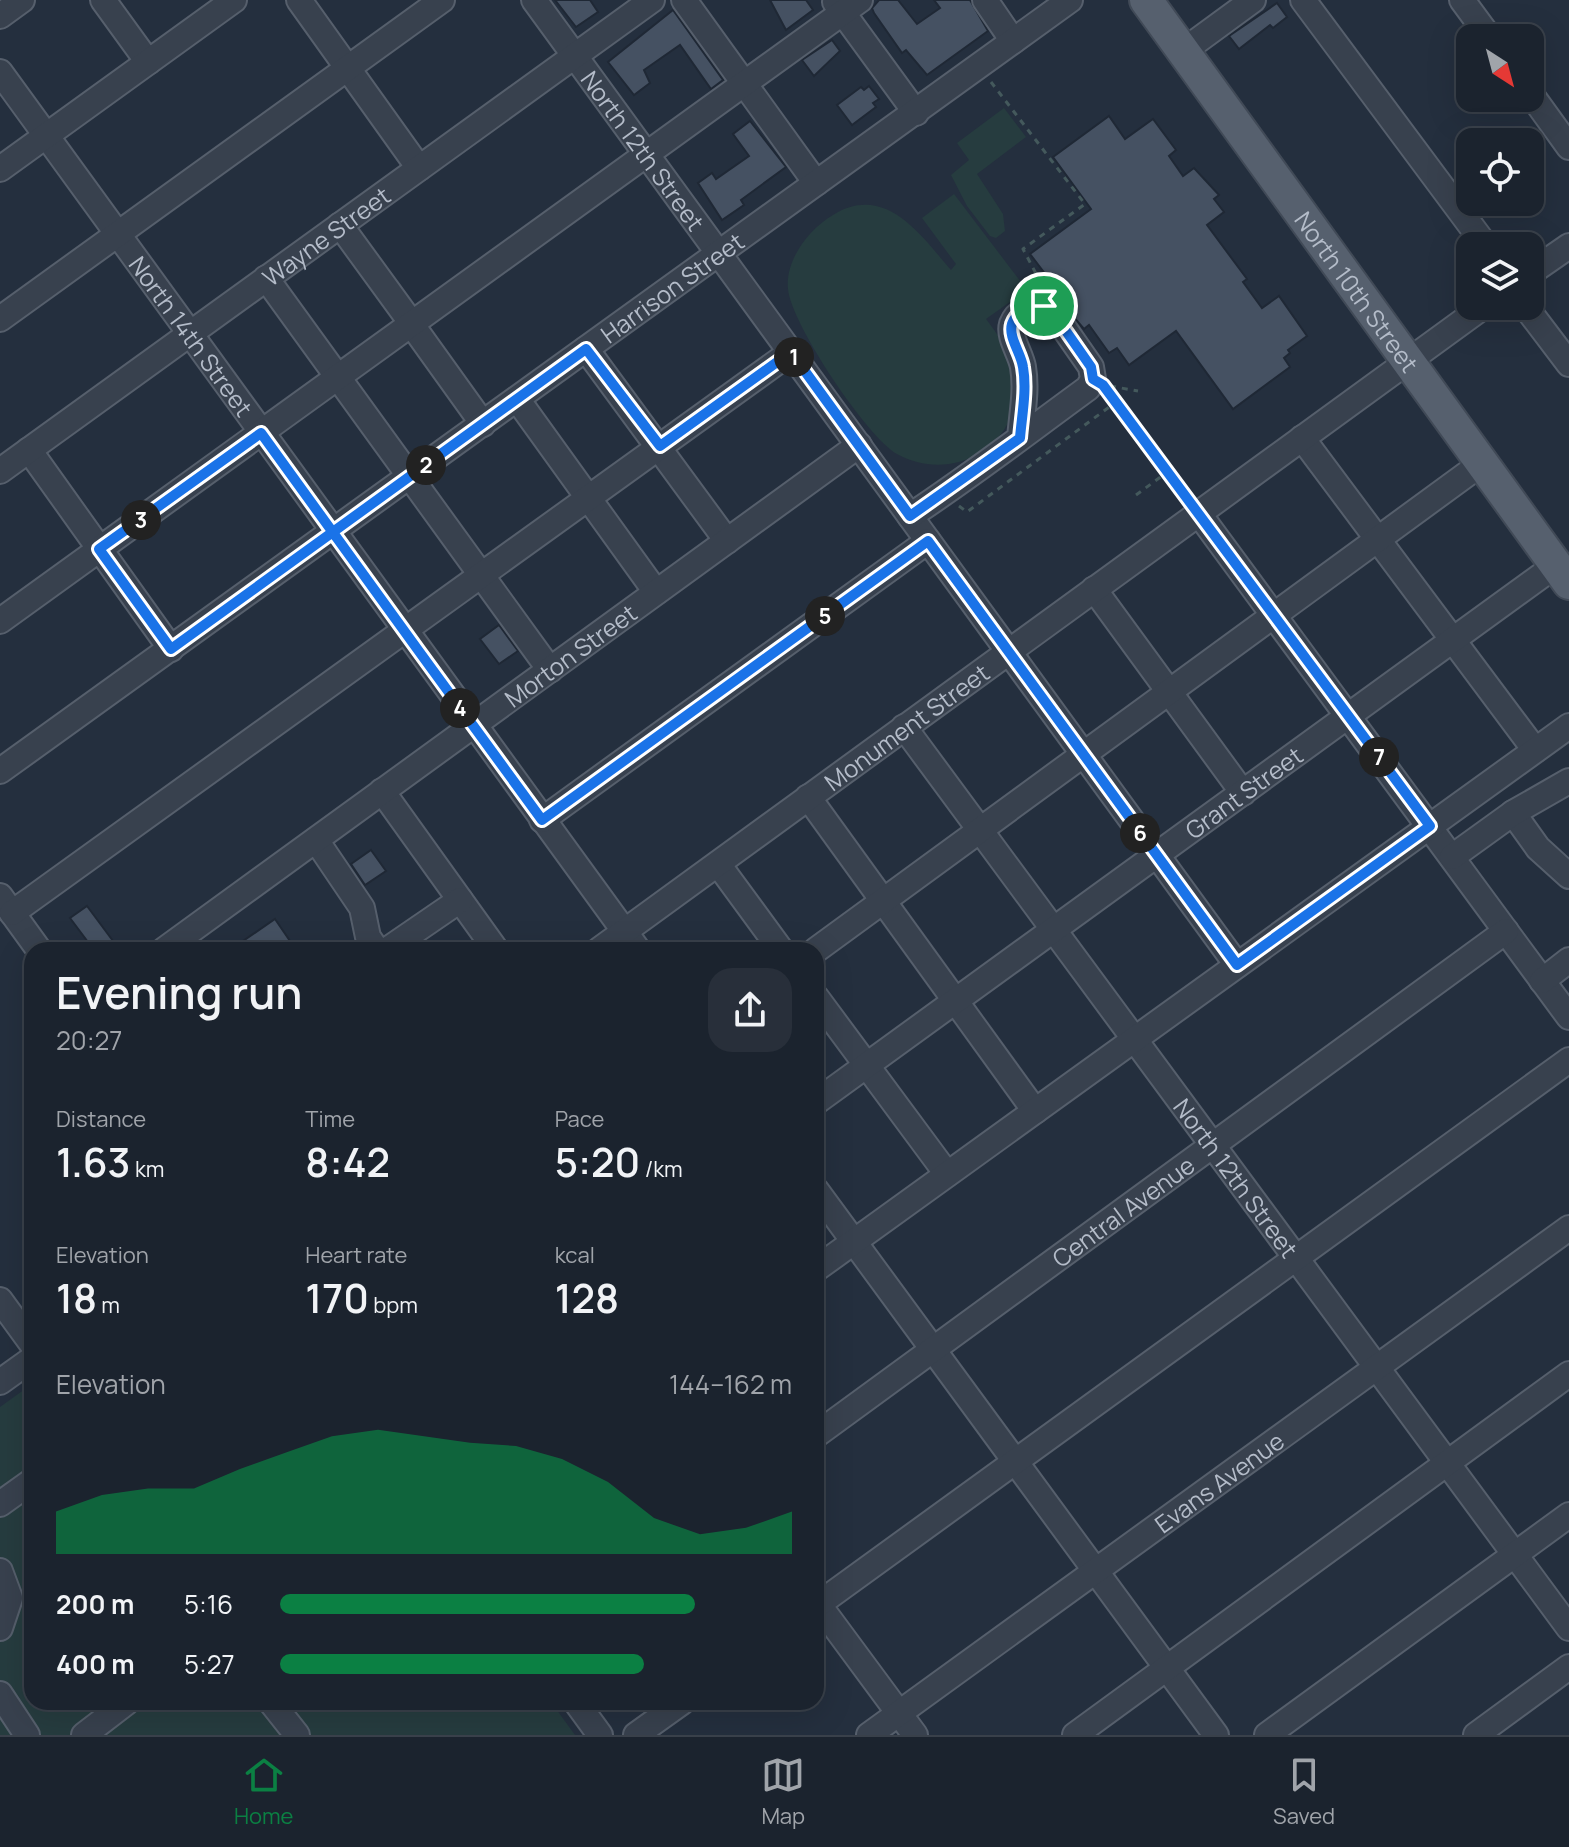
<!DOCTYPE html>
<html lang="en">
<head>
<meta charset="utf-8">
<style>
  :root { --surface:#1b232e; --page:#282f3a; --text:#f1f3f6; --muted:#a0a4aa; --line:#39404a; --accent:#0b8043 }
  body { margin:0; font-family:Manrope,sans-serif; background:var(--page); color:var(--text); height:100vh; display:flex; flex-direction:column; font-size:30px; white-space:nowrap }
  * { box-sizing:border-box; margin:0 }
  p { font-size:26px; color:var(--muted) }
  .icon { flex:none; width:44px; height:44px; fill:none; stroke:currentColor; stroke-width:2; stroke-linecap:round; stroke-linejoin:round }
  .map { position:relative; flex:1; overflow:hidden }
  .side { position:absolute; left:24px; top:942px; width:800px; height:768px; display:flex; flex-direction:column; background:var(--surface); border-radius:24px; box-shadow:0 8px 32px #0002,0 0 0 2px var(--line) }
  .side>* { flex:none }
  .needle { width:52px; rotate:144deg }
  .controls { position:absolute; left:1456px; top:24px; display:grid; gap:16px }
  .controls a { display:grid; place-items:center; width:88px; height:88px; border-radius:16px; background:var(--surface); box-shadow:0 8px 32px #0002,0 0 0 2px var(--line); font-size:40px }
  .pin { position:absolute; display:grid; place-items:center; width:68px; height:68px; color:#fff; margin:-34px; border:4px solid #fff; border-radius:50%; box-shadow:0 2px 8px #0007 }
  .km { position:absolute; width:40px; height:40px; margin:-20px; border-radius:50%; background:#222; color:#fff; font-size:22px; line-height:40px; text-align:center }
  .round { display:grid; place-items:center; flex:none; width:84px; height:84px; border-radius:24px; background:var(--page) }
  .summary { display:flex; align-items:center; justify-content:space-between; height:136px; padding:0 32px }
  h1 { font-size:44px; font-weight:600; line-height:60px }
  .stats { display:grid; grid-template-columns:repeat(3,1fr); gap:12px; height:136px; padding:8px 32px }
  .stats div { display:grid; align-content:center }
  .stats b { font-size:40px; font-weight:600 }
  .stats small { font-size:22px; font-weight:400 }
  .stats p { font-size:22px }
  .chart { height:224px; padding:16px 32px }
  .chart p { display:flex; justify-content:space-between }
  .chart svg { width:100%; height:144px; margin-top:8px; fill:var(--accent); opacity:.7 }
  ul { padding:0 32px; list-style:none; font-size:26px }
  li { display:grid; grid-template-columns:128px 96px 1fr; align-items:center; height:60px }
  li i { height:20px; border-radius:10px; background:var(--accent) }
  .menu { display:flex; justify-content:space-around; align-items:center; height:112px; border-top:2px solid var(--line); background:var(--surface); font-size:22px; color:var(--muted) }
  .menu a { display:grid; justify-items:center; gap:4px }
  .menu .on { color:var(--accent) }
  .map>svg:first-child { display:block }
  .green { fill:#263c3f }
  .building { fill:#455162; stroke:#1f2835; stroke-width:2 }
  .lines { fill:none; stroke-linecap:round; stroke-linejoin:round }
  .minor-casing { stroke:#565f6c; stroke-width:28 }
  .major-casing { stroke:#414a57; stroke-width:36 }
  .path { stroke:#44595c; stroke-width:3; stroke-dasharray:6 6; stroke-linecap:butt }
  .minor { stroke:#38414e; stroke-width:24 }
  .major { stroke:#56606e; stroke-width:32 }
  .route-casing { stroke:#fff; stroke-width:16 }
  .route { stroke:#1a73e8; stroke-width:10 }
  .labels { text-anchor:middle; dominant-baseline:central; stroke-width:6; stroke-linejoin:round; paint-order:stroke }
  .street-label { font-size:24px; fill:#b4bcc9; stroke:#1d2633 }
</style>
</head>
<body>
<div class="map">
<svg width="1569" height="1735" viewBox="0 0 1569 1735">
  <rect width="100%" height="100%" fill="#242f3e"/>
  <!-- green -->
  <g class="green">
    <polygon points="1004,108 1026,137 977,174 1003,214 1005,231 996,238 990,236 967,206 951,175 969,160 957,143"/>
    <path d="M954 194 1027 290 986 319C1009 349 1028 381 1010 419 990 462 938 477 897 454 867 437 791 324 788 289 785 260 809 229 833 215 886 182 922 237 951 270L956 264 922 218Z"/>
    <polygon points="32,1384 32,1702 551,1702 575,1735 0,1735 0,1407"/>
  </g>
  <!-- building -->
  <g class="building">
    <polygon points="555,0 590,0 598,12 576,27"/>
    <polygon points="770,0 806,0 813,10 786,30"/>
    <polygon points="879,0 898,0 917,24 940,8 934,0 970,0 988,31 927,75 906,50 902,53 874,13 872,8"/>
    <polygon points="1277,3 1287,17 1273,28 1270,25 1239,49 1229,36"/>
    <polygon points="673,10 723,80 711,89 680,45 644,70 650,83 634,95 608,62"/>
    <polygon points="832,40 840,51 814,76 802,60"/>
    <polygon points="869,86 879,99 873,103 876,107 852,125 837,105 861,87 864,90"/>
    <polygon points="1109,116 1125,139 1153,119 1176,150 1169,156 1183,176 1194,168 1219,195 1214,199 1224,212 1207,225 1247,279 1243,282 1262,308 1279,296 1307,336 1288,350 1290,353 1284,358 1290,367 1233,409 1176,331 1129,365 1117,348 1109,353 1089,325 1084,329 1041,279 1046,275 1030,254 1091,209 1053,157"/>
    <polygon points="750,121 786,167 741,200 744,205 722,220 698,183 712,173 716,179 749,156 733,134"/>
    <polygon points="499,625 518,651 499,664 480,639"/>
    <polygon points="371,850 386,871 365,885 351,864"/>
    <polygon points="87,906 116,945 109,950 94,950 70,918"/>
    <polygon points="275,919 292,944 283,950 230,950"/>
  </g>
  <g class="lines">
    <defs>
      <g id="minor">
        <polyline points="103,0 148,62"/>
        <polyline points="299,0 419,168"/>
        <path id="s1" d="M534 0 1237 965"/>
        <polyline points="684,0 816,183"/>
        <polyline points="985,0 1013,41"/>
        <polyline points="1303,0 1486,246"/>
        <polyline points="1462,0 1490,38"/>
        <polyline points="835,2 916,113"/>
        <polyline points="0,16 22,0"/>
        <polyline points="1182,52 1253,0"/>
        <path id="s2" d="M0 72 638 950"/>
        <polyline points="1530,93 1569,147"/>
        <polyline points="0,169 234,0"/>
        <polyline points="340,225 407,317"/>
        <polyline points="1530,273 1569,246"/>
        <polyline points="266,278 550,670"/>
        <polyline points="1525,306 1569,364"/>
        <polyline points="0,319 442,0"/>
        <polyline points="412,325 483,424"/>
        <polyline points="586,349 727,541"/>
        <polyline points="517,399 656,592"/>
        <polyline points="1302,438 1535,750"/>
        <polyline points="29,450 171,649"/>
        <path id="s3" d="M0 471 652 0"/>
        <polyline points="1199,514 1569,1017"/>
        <path d="M910 516C971 476 1029 431 1088 388L1093 379 1091 367 1052 311 1044 306C1031 306 1017 311 1012 324 1008 337 1021 354 1023 367 1027 390 1022 414 1020 438"/>
        <polyline points="1094,589 1243,793"/>
        <polyline points="0,621 860,0"/>
        <path id="s4" d="M904 727 1569 1628"/>
        <path id="s5" d="M0 771 1070 0"/>
        <polyline points="382,791 496,950"/>
        <polyline points="808,797 1035,1111"/>
        <polyline points="1513,813 1538,848 1569,876"/>
        <polyline points="542,820 928,541"/>
        <polyline points="316,840 362,908 368,937 377,950"/>
        <polyline points="1452,857 1513,813 1569,781"/>
        <polyline points="718,864 781,950"/>
        <polyline points="0,896 39,950"/>
        <polyline points="12,913 791,352"/>
        <path id="s6" d="M164 950 859 445"/>
        <polyline points="387,950 460,900"/>
        <path id="s7" d="M599 950 1484 306"/>
        <polyline points="816,950 1482,463"/>
        <polyline points="1542,981 1569,960"/>
        <polyline points="816,997 947,1174"/>
        <path id="s8" d="M816 1102 1556 565"/>
        <polyline points="816,1190 1216,1735"/>
        <polyline points="816,1269 1569,726"/>
        <polyline points="0,1300 32,1344"/>
        <polyline points="0,1382 32,1359"/>
        <path id="s9" d="M816 1435 1506 931"/>
        <polyline points="0,1504 32,1481"/>
        <polyline points="0,1571 10,1598 0,1628"/>
        <polyline points="816,1601 915,1735"/>
        <polyline points="816,1606 1569,1060"/>
        <polyline points="0,1694 27,1735"/>
        <polyline points="271,1702 297,1735"/>
        <polyline points="576,1702 600,1735"/>
        <polyline points="84,1735 127,1702"/>
        <polyline points="636,1735 682,1702"/>
        <path id="s10" d="M869 1735 1569 1228"/>
        <polyline points="1075,1735 1569,1374"/>
        <polyline points="1267,1735 1569,1515"/>
        <polyline points="1476,1735 1569,1667"/>
      </g>
      <g id="major">
        <path id="s11" d="M1146 0 1569 583"/>
      </g>
    </defs>
    <!-- minor casing -->
    <use href="#minor" class="minor-casing"/>
    <!-- major casing -->
    <use href="#major" class="major-casing"/>
    <!-- path -->
    <g class="path">
      <polyline points="991,82 1085,204 1023,249 1042,285"/>
      <polyline points="1110,386 1138,391"/>
      <polyline points="1108,392 1186,499"/>
      <polyline points="1136,495 1166,473"/>
      <polyline points="959,506 967,512 1116,402"/>
    </g>
    <!-- minor -->
    <use href="#minor" class="minor"/>
    <!-- major -->
    <use href="#major" class="major"/>
  </g>
  <g class="lines">
    <defs>
      <path id="route" d="M1044 306C1031 306 1017 310 1012 324 1008 337 1021 353 1023 367 1027 390 1022 414 1020 438L910 516 791 352 660 446 586 349 171 649 99 549 261 433C354 563 448 691 542 820L928 541 1237 965 1430 826 1103 385 1093 379 1091 367 1052 311 1044 306"/>
    </defs>
    <!-- route casing -->
    <use href="#route" class="route-casing"/>
    <!-- route -->
    <use href="#route" class="route"/>
  </g>
  <g class="labels">
    <!-- street labels -->
    <g class="street-label">
      <text stroke="none"><textPath href="#s1" startOffset="186">North 12th Street</textPath></text>
      <text stroke="none"><textPath href="#s3" startOffset="402">Wayne Street</textPath></text>
      <text stroke="none"><textPath href="#s5" startOffset="828">Harrison Street</textPath></text>
      <text stroke="none"><textPath href="#s11" startOffset="360">North 10th Street</textPath></text>
      <text stroke="none"><textPath href="#s2" startOffset="326">North 14th Street</textPath></text>
      <text stroke="none"><textPath href="#s6" startOffset="502">Morton Street</textPath></text>
      <text stroke="none"><textPath href="#s7" startOffset="380">Monument Street</textPath></text>
      <text stroke="none"><textPath href="#s8" startOffset="528">Grant Street</textPath></text>
      <text stroke="none"><textPath href="#s4" startOffset="560">North 12th Street</textPath></text>
      <text stroke="none"><textPath href="#s9" startOffset="380">Central Avenue</textPath></text>
      <text stroke="none"><textPath href="#s10" startOffset="432">Evans Avenue</textPath></text>
    </g>
  </g>
</svg>
<div class="controls">
<a><svg class="needle" viewBox="-14 -14 28 28"><path d="M0-13l5 13h-10z" fill="#e53935"/><path d="M0 13l5-13h-10z" fill="#a0a4aa"/></svg></a>
<a><svg class="icon" aria-label="locate" viewBox="0 0 24 24"><circle cx="12" cy="12" r="6"/><path d="M12 2v4M12 18v4M2 12h4M18 12h4"/></svg></a>
<a><svg class="icon" aria-label="layers" viewBox="0 0 24 24"><path d="M12 4l9 5-9 5-9-5zM3 14l9 5 9-5"/></svg></a>
</div>
<div class="pin" style="left:1044px;top:306px;background:#1e9e55"><svg class="icon" aria-label="arrive" viewBox="0 0 24 24"><path d="M6 21V4h12l-3 4 3 4H6"/></svg></div>
<b class="km" style="left:794px;top:357px">1</b>
<b class="km" style="left:426px;top:465px">2</b>
<b class="km" style="left:141px;top:520px">3</b>
<b class="km" style="left:460px;top:708px">4</b>
<b class="km" style="left:825px;top:616px">5</b>
<b class="km" style="left:1140px;top:833px">6</b>
<b class="km" style="left:1379px;top:757px">7</b>
<section class="side">
<div class="summary"><div><h1>Evening run</h1><p>20:27</p></div><a class="round"><svg class="icon" aria-label="share" viewBox="0 0 24 24"><path d="M12 15V3M7 8l5-5 5 5M5 13v7h14v-7"/></svg></a></div>
<div class="stats">
<div><p>Distance</p><b>1.63<small> km</small></b></div>
<div><p>Time</p><b>8:42</b></div>
<div><p>Pace</p><b>5:20<small> /km</small></b></div>
</div>
<div class="stats">
<div><p>Elevation</p><b>18<small> m</small></b></div>
<div><p>Heart rate</p><b>170<small> bpm</small></b></div>
<div><p>kcal</p><b>128</b></div>
</div>
<div class="chart"><p><span>Elevation</span>144–162 m</p>
<svg viewBox="0 0 160 44" preserveAspectRatio="none"><path d="M0 44V31L10 26L20 24L30 24L40 18L50 13L60 8L70 6L80 8L90 10L100 11L110 15L120 22L130 33L140 38L150 36L160 31V44z"/></svg>
</div>
<ul>
<li><b>200 m</b>5:16<i style="width:81%"></i></li>
<li><b>400 m</b>5:27<i style="width:71%"></i></li>
</ul>
</section>
</div>
<nav class="menu">
<a class="on"><svg class="icon" aria-label="home" viewBox="0 0 24 24"><path d="M3 11l9-7 9 7M6 9v11h12V9"/></svg>Home</a>
<a><svg class="icon" aria-label="map" viewBox="0 0 24 24"><path d="M3 6l6-2 6 2 6-2v14l-6 2-6-2-6 2zM9 4v14M15 6v14"/></svg>Map</a>
<a><svg class="icon" aria-label="saved" viewBox="0 0 24 24"><path d="M7 4h10v16l-5-4-5 4z"/></svg>Saved</a>
</nav>
</body>
</html>
